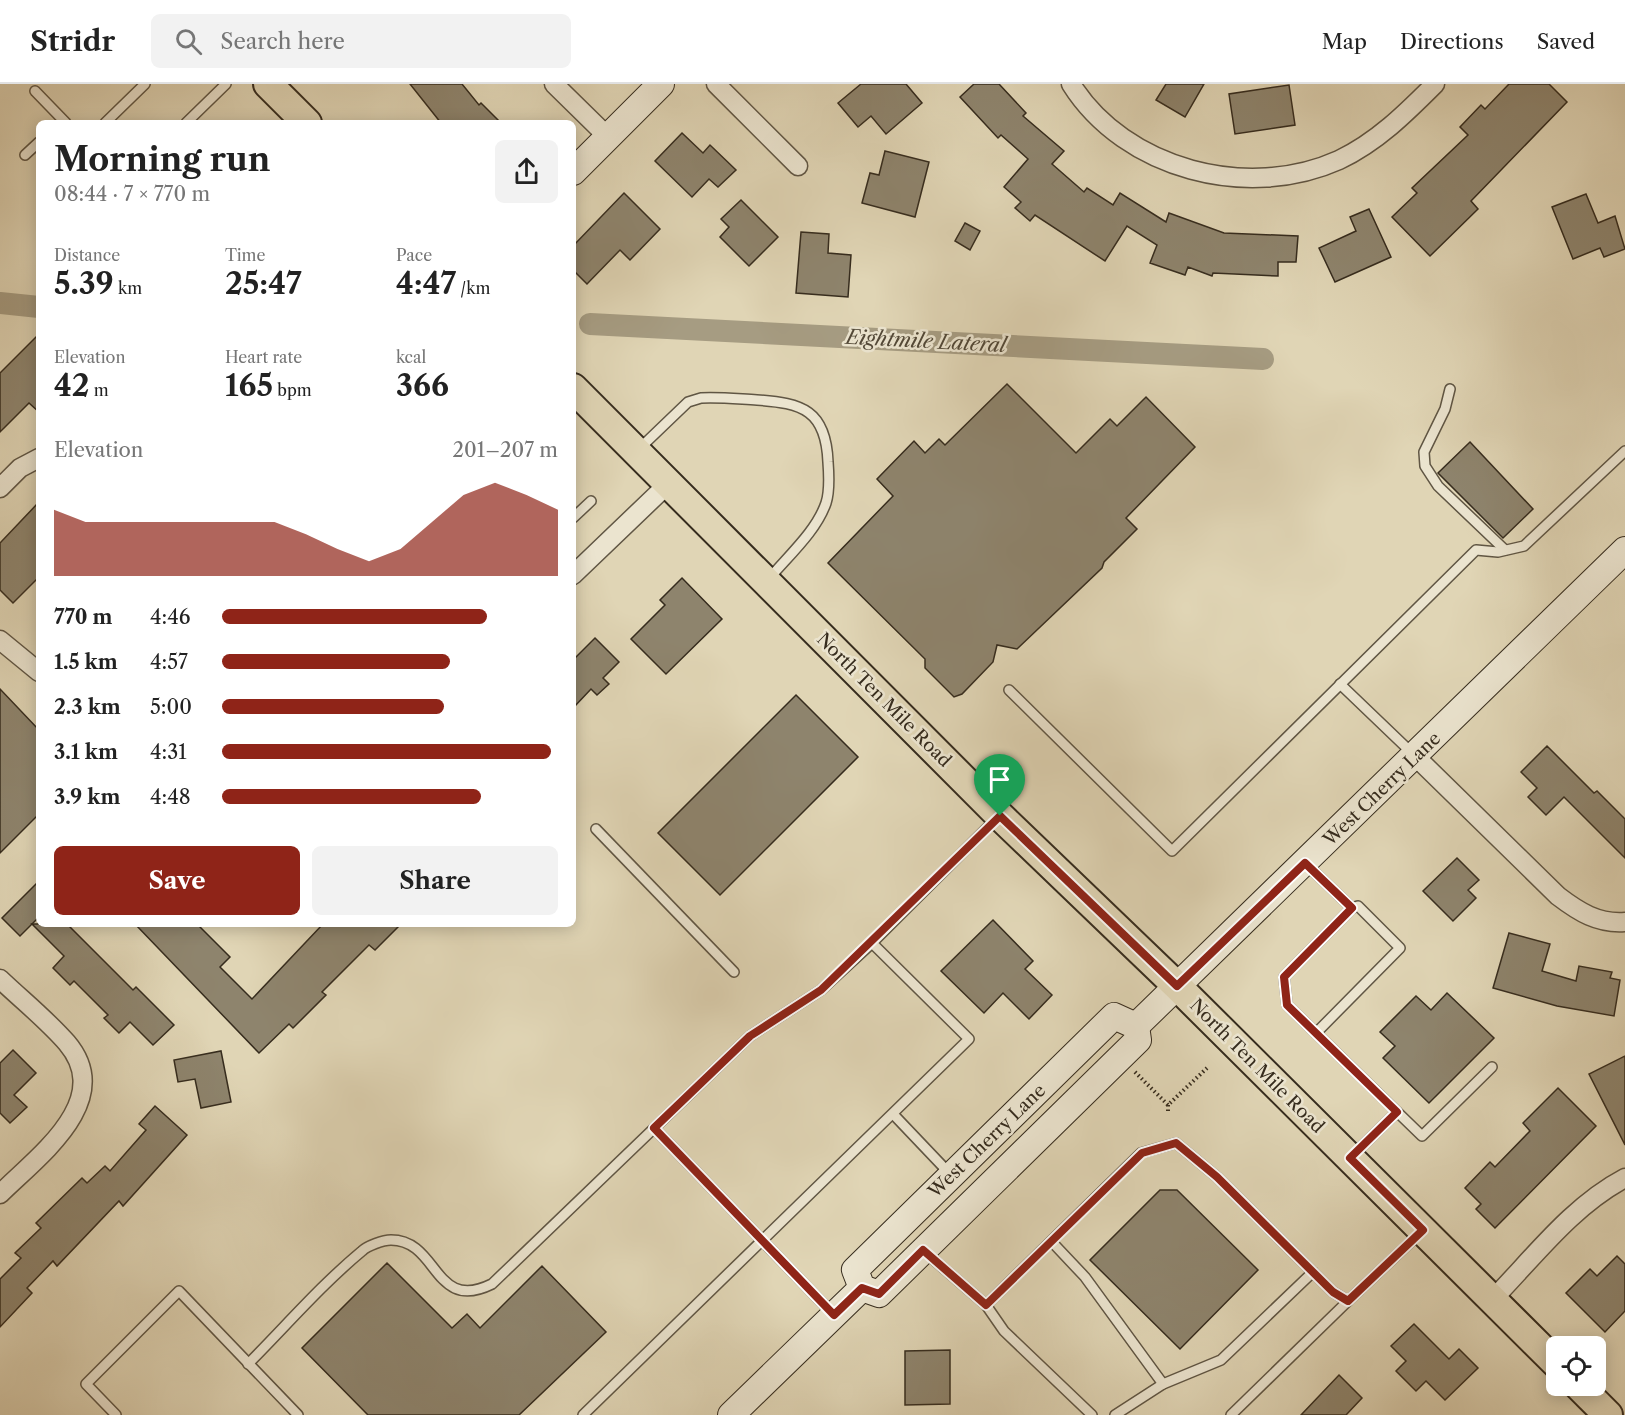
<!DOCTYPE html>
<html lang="en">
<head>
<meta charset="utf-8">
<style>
  :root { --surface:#fff; --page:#f2f2f2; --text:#222; --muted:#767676; --line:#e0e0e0; --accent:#8f2418 }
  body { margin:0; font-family:"Libre Caslon Text",serif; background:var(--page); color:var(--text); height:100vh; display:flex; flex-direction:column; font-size:22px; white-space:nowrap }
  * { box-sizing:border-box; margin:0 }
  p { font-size:20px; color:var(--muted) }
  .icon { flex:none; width:33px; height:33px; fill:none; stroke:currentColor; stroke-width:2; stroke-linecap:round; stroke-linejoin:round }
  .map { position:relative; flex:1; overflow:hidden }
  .drawer { position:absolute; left:36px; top:36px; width:540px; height:807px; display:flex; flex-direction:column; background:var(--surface); border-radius:9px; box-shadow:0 3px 15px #0003 }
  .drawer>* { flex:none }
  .controls { position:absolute; left:1546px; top:1252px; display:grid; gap:12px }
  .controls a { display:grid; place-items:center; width:60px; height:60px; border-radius:9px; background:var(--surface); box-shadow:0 3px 15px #0003; font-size:30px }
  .pin { position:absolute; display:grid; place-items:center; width:51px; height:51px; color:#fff; margin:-62px -26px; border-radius:50% 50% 50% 0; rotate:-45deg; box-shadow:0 0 6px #0007 }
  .pin .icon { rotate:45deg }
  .round { display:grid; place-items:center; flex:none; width:63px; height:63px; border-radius:9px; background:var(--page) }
  .summary { display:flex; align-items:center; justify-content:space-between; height:102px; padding:0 18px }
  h1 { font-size:33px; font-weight:700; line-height:45px }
  .stats { display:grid; grid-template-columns:repeat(3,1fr); gap:9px; height:102px; padding:6px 18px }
  .stats div { display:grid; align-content:center }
  .stats b { font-size:30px; font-weight:700 }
  .stats small { font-size:16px; font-weight:400 }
  .stats p { font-size:16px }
  .chart { height:168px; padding:12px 18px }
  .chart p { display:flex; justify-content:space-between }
  .chart svg { width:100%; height:108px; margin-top:6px; fill:var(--accent); opacity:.7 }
  .primary-button { display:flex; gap:12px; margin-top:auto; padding:12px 18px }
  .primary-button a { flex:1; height:69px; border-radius:9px; background:var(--accent); color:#fff; font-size:24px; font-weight:700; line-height:69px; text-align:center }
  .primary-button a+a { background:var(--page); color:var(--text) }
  ul { padding:0 18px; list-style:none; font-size:20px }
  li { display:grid; grid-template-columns:96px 72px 1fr; align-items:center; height:45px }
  li i { height:15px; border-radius:8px; background:var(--accent) }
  header { display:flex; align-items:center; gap:36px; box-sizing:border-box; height:84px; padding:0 30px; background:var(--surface); border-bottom:2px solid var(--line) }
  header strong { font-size:28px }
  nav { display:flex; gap:33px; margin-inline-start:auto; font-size:21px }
  .search { width:420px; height:54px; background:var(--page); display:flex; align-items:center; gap:15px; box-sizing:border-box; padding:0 21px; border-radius:9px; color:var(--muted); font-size:22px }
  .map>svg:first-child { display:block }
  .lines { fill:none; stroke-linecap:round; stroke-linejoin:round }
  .canal { stroke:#a69c82; stroke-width:22 }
  .building { fill:#8e846d; stroke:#362c1e; stroke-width:1.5 }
  .lane-casing { stroke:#605644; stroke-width:12 }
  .street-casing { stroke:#605644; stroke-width:21 }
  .secondary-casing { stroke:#362c1e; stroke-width:28 }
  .primary-casing { stroke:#362c1e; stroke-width:32 }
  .path { stroke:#362c1e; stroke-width:4; stroke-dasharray:1.5 3; stroke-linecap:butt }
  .lane { stroke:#ebe4cf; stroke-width:9 }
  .street { stroke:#ebe4cf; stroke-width:18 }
  .secondary { stroke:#ebe4cf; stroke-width:26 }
  .primary { stroke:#e0d5b5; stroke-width:28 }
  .route-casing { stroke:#fff; stroke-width:12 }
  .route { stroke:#8f2418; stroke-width:8 }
  .labels { text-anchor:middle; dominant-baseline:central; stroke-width:5; stroke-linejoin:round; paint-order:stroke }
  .street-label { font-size:18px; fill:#362c1e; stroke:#ebe4cf }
  .water-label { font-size:20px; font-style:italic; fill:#524837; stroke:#ebe4cf }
</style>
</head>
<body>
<header>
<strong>Stridr</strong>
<div class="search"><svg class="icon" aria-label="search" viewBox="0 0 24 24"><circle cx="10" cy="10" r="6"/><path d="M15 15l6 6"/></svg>Search here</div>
<nav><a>Map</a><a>Directions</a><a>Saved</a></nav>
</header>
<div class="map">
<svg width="1625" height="1331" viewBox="0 0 1625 1331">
  <rect width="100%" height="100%" fill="#e0d5b5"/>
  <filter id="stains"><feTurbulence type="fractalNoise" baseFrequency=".00333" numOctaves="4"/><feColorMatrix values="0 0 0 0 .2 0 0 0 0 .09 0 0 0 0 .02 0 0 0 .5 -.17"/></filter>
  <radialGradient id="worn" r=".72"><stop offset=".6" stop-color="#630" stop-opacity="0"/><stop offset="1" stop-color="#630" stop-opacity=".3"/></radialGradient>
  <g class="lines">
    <!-- canal -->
    <g class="canal">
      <polyline points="0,219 39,223"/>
      <polyline points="590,240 1263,275"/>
    </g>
  </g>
  <!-- building -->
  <g class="building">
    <polygon points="410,0 462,0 479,21 481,19 501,39 441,39"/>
    <polygon points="861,0 906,0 922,19 886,50 871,32 858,43 838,19"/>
    <polygon points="974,0 999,0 1026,29 1023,32 1064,67 1052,80 1084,108 1087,104 1113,121 1120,109 1166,138 1169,129 1224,149 1298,152 1296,178 1278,178 1278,192 1213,189 1212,192 1188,183 1185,191 1150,179 1157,161 1127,142 1105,177 1035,131 1030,137 1015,124 1021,118 1004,103 1028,75 1001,51 998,54 960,13"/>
    <polygon points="1166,0 1204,0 1185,33 1156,16"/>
    <polygon points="1509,0 1549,0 1567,18 1471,117 1478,125 1430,172 1392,133 1417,109 1412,104 1468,51 1460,43 1481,21 1485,25"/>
    <polygon points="1289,1 1295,41 1235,50 1229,10"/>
    <polygon points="682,49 703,69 710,61 736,86 718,103 709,95 692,113 655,77"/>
    <polygon points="885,67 929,78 915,133 862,119 870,89 879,91"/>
    <polygon points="624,109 660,145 630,176 620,166 587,200 573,186 573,162"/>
    <polygon points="1586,110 1598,139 1615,132 1625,165 1604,173 1600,164 1573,175 1552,123"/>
    <polygon points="741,116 778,153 749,182 720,153 729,143 721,135"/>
    <polygon points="1369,125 1391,173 1335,198 1319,164 1356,147 1350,133"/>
    <polygon points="965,139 980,147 970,166 955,157"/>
    <polygon points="801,148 829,150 828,169 851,171 848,213 796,209"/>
    <polygon points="39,250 39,328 29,319 0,348 0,289"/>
    <polygon points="1007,300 1076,369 1110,335 1117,342 1146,313 1195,363 1126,434 1137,445 1104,478 1102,484 1017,565 997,561 993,578 962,610 954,613 925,584 925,575 828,479 893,412 877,395 914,357 925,369 939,355 945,361"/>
    <polygon points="1470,358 1533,425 1503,454 1438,389"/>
    <polygon points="39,418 39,493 13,519 0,506 0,459"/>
    <polygon points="682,494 722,535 666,590 631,555 665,521 660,516"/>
    <polygon points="595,554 619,578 603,594 609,600 597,611 591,605 573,624 573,576"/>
    <polygon points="0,605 39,646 39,730 0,769"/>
    <polygon points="796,611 858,673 720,811 658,749"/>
    <polygon points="1547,662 1594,709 1597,707 1625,735 1625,774 1564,713 1546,731 1528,713 1537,704 1521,688"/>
    <polygon points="1457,774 1479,796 1468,806 1476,814 1453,837 1423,807"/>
    <polygon points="39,797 39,833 20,852 2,834"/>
    <polygon points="993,836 1033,877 1025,885 1052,911 1029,935 1003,909 984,929 941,887"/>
    <polygon points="32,840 67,840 133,906 136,903 174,941 153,961 130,938 119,949 104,934 108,931 74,897 70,901 53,884 64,872"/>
    <polygon points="135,840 197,840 230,873 220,883 252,915 323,840 401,840 375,866 369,861 322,908 326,911 293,944 289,940 259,969"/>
    <polygon points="1509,849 1550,860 1542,887 1576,897 1579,882 1612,888 1610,894 1620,896 1614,932 1557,922 1493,904"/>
    <polygon points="1447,909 1494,954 1429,1019 1383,974 1395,962 1380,948 1416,912 1431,926"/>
    <polygon points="13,966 36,989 14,1011 27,1023 10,1039 0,1029 0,979"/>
    <polygon points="221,967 231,1018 201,1024 195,995 178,998 174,976"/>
    <polygon points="1625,972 1625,1061 1589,990"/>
    <polygon points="1558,1004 1596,1042 1495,1144 1476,1125 1481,1120 1465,1104 1490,1078 1495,1083 1530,1047 1523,1039"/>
    <polygon points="155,1022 187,1051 123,1122 119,1117 57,1182 53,1177 27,1204 32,1209 0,1243 0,1195 21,1174 15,1169 41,1144 36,1139 82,1094 87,1099 105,1082 110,1087 146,1046 139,1040"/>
    <polygon points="1160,1106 1177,1106 1258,1186 1180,1265 1090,1176"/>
    <polygon points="1617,1172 1625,1180 1625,1227 1605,1248 1566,1209 1590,1185 1597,1192"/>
    <polygon points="387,1179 452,1244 467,1230 480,1244 542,1182 606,1248 519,1331 368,1331 302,1264"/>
    <polygon points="1414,1240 1449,1275 1459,1265 1478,1284 1445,1316 1426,1297 1416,1307 1396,1287 1406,1277 1391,1262"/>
    <polygon points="950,1266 950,1320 905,1321 905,1267"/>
    <polygon points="1339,1291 1362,1314 1346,1331 1301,1331"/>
  </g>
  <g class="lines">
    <defs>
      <g id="lane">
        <polyline points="35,7 66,39"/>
        <polyline points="105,39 145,0"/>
        <polyline points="186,39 226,0"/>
        <polyline points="25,71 39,58"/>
        <polyline points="1450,305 1445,325 1424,368 1425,382 1438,402 1505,466"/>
        <path d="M639 365 688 318 701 314C720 313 738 315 757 316 802 319 826 326 828 378 829 391 830 407 826 419 816 448 787 473 768 496"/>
        <polyline points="573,434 591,417"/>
        <polyline points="1340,600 1412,669"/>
        <polyline points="1009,606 1172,767 1476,466 1498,468 1524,462 1625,367"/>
        <polyline points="596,745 734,888"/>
        <polyline points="1305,779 1352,824 1358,822 1400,864 1316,949"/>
        <polyline points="1352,824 1284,893 1287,921 1422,1052 1492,983"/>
        <polyline points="893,1030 951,1091"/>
        <polyline points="654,1044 832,1229"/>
        <polyline points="1352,1072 1397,1028"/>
        <polyline points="1052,1158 1085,1193 1163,1300"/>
        <polyline points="925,1168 986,1221 1141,1069 1176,1059 1217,1093 1333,1208 1348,1217 1419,1150"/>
        <polyline points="986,1221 1004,1247 1092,1331"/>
        <path d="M248 1280C285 1243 321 1201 362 1167 367 1162 383 1156 391 1156 439 1156 433 1229 492 1200L750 952 821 906 872 859"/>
        <polyline points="116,1331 86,1300 179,1207 298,1331"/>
        <polyline points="583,1331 969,955 872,859 997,734"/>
        <polyline points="1115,1331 1163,1300 1221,1276 1313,1188"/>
        <polyline points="1231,1331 1348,1217"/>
      </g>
      <g id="street">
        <polyline points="554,0 608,53"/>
        <polyline points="716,0 798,82"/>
        <path d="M1071 0C1125 86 1248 117 1339 76 1377 58 1406 29 1435 0"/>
        <polyline points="0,404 20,384 39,374"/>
        <polyline points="573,491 669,399"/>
        <polyline points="0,556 39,588"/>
        <path d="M1416 673 1558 812C1579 828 1598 840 1625 838"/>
        <path d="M0 895C22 916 47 936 67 959 116 1017 37 1073 0 1110"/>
        <path d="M1493 1215C1534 1173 1572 1122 1625 1094"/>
      </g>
      <g id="secondary">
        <polyline points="573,88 661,0"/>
        <polygon points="1114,932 1136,942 1138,956 879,1210 862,1204 855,1186"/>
        <polyline points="1136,942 1625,466"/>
        <polyline points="731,1331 862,1204"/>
      </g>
      <g id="primary">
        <polyline points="268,0 307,39"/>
        <polyline points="573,304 1000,732 1177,902 1557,1280"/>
        <polyline points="1579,1302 1608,1331"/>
      </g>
    </defs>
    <!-- lane casing -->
    <use href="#lane" class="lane-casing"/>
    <!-- street casing -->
    <use href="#street" class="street-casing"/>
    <!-- secondary casing -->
    <use href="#secondary" class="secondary-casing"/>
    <!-- primary casing -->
    <use href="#primary" class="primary-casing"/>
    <!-- path -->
    <g class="path">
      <polyline points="1135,988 1168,1021 1207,984"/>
      <polyline points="1168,1021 1168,1029"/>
    </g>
    <!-- lane -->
    <use href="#lane" class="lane"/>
    <!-- street -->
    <use href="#street" class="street"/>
    <!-- secondary -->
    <use href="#secondary" class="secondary"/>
    <!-- primary -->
    <use href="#primary" class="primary"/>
  </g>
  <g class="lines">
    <defs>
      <polygon id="route" points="1000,732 1177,902 1305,779 1352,824 1284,893 1287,921 1397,1028 1350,1074 1423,1146 1348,1217 1333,1208 1217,1093 1176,1059 1142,1069 986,1221 923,1166 879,1210 862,1204 834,1231 654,1044 750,952 821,906"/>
    </defs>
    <!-- route casing -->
    <use href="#route" class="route-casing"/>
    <!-- route -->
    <use href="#route" class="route"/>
  </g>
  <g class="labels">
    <!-- street labels -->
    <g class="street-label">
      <text transform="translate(884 616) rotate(45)">North Ten Mile Road</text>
      <text transform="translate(1382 705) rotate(-44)">West Cherry Lane</text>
      <text transform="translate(1257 982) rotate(45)">North Ten Mile Road</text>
      <text transform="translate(987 1057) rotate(-44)">West Cherry Lane</text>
    </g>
    <!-- water labels -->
    <g class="water-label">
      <text transform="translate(926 257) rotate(3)">Eightmile Lateral</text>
    </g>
  </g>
  <rect width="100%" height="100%" filter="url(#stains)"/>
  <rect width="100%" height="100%" fill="url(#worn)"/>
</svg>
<div class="controls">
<a><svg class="icon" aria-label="locate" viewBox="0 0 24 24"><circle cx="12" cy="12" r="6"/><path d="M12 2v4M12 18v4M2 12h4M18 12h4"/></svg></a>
</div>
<div class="pin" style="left:1000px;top:732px;background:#1e9e55"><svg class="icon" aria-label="arrive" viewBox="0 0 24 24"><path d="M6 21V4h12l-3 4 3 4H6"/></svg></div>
<section class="drawer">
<div class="summary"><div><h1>Morning run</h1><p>08:44 · 7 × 770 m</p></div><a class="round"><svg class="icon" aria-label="share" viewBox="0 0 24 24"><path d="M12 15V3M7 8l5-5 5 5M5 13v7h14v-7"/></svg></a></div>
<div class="stats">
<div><p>Distance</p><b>5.39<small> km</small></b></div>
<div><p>Time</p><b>25:47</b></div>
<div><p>Pace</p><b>4:47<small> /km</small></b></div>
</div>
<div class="stats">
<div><p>Elevation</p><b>42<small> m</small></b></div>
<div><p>Heart rate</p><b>165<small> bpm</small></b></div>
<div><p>kcal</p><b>366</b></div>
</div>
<div class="chart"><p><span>Elevation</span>201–207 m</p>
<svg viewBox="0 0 160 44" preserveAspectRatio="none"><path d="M0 44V17L10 22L20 22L30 22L40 22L50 22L60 22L70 22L80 27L90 33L100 38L110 33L120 22L130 11L140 6L150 11L160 17V44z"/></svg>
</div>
<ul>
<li><b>770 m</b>4:46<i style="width:79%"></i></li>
<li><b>1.5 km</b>4:57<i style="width:68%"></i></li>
<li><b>2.3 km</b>5:00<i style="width:66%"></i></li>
<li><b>3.1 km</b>4:31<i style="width:98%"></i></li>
<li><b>3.9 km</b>4:48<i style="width:77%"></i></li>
</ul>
<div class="primary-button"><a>Save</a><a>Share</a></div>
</section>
</div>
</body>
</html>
